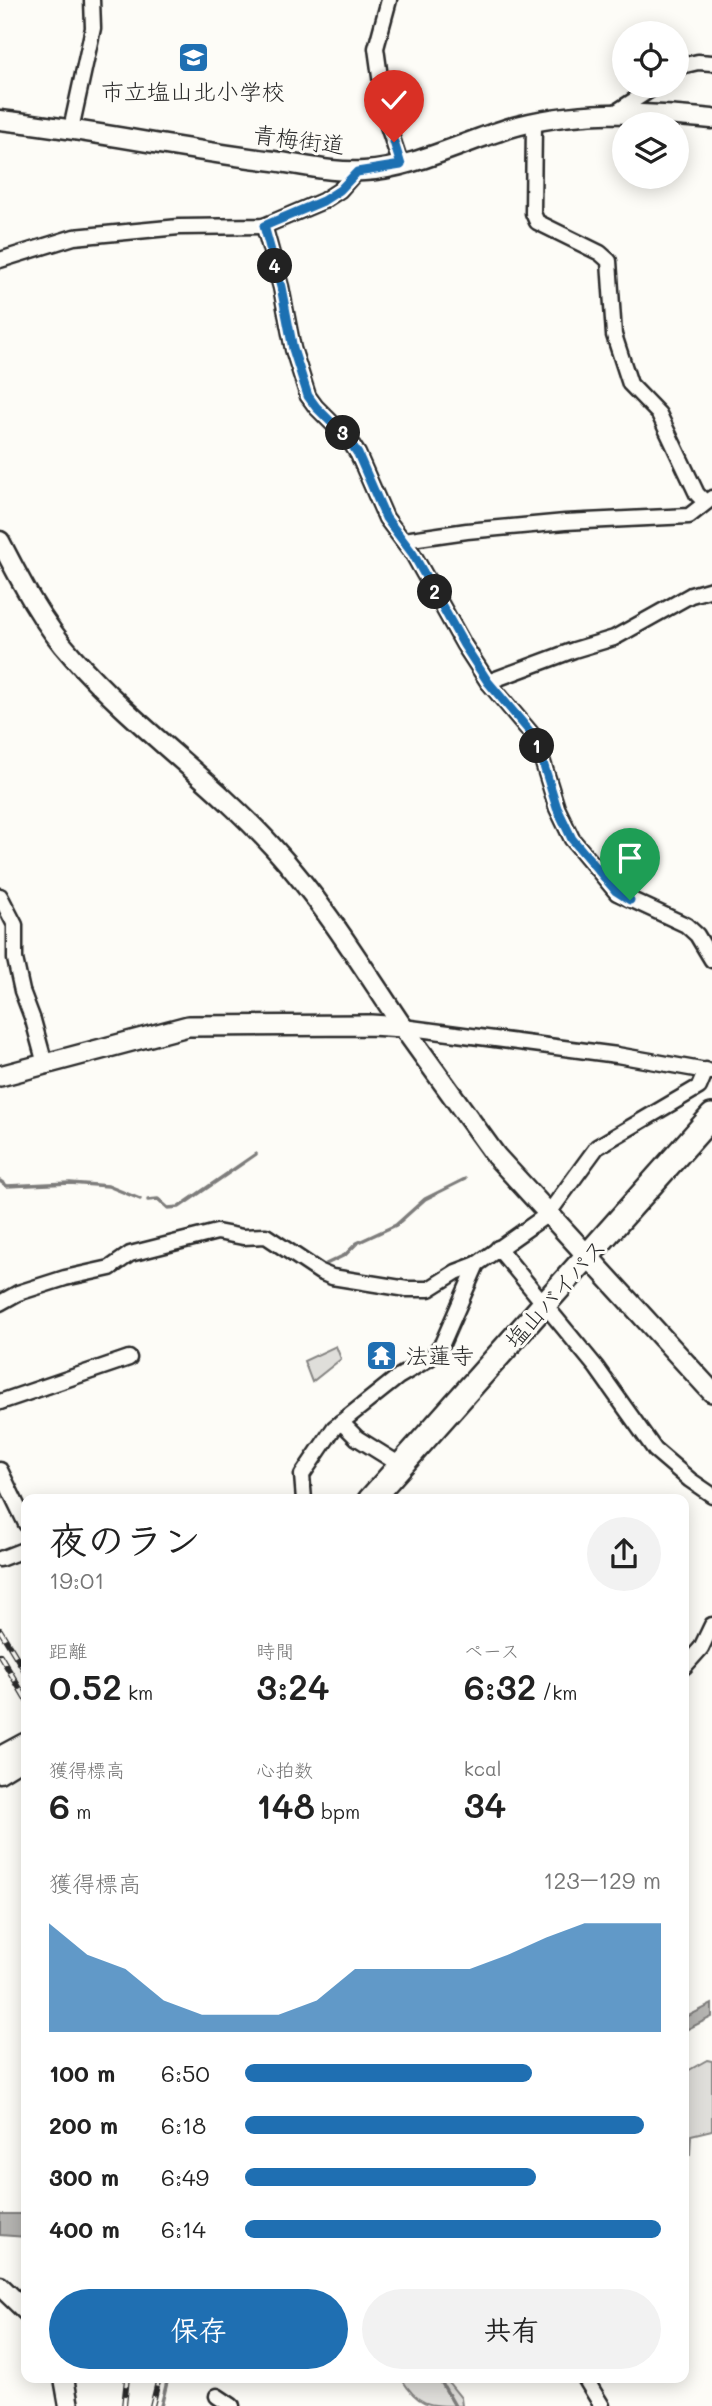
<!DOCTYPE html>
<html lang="ja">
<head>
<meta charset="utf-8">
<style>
  :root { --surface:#fff; --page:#f2f2f2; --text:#222; --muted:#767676; --accent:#1f6fb2 }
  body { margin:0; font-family:Mali,"Klee One",sans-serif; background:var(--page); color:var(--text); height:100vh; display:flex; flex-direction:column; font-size:26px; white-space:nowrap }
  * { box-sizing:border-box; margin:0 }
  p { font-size:23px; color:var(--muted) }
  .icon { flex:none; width:38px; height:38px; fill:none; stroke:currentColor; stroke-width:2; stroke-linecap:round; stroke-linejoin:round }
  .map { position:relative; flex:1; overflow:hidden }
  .side { position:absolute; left:21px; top:1494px; width:668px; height:889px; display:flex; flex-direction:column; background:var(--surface); border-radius:14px; box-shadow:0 4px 18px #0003 }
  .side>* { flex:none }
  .fabs { position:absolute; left:612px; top:21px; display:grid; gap:14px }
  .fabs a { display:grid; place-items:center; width:77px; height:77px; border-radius:50%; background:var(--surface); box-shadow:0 4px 18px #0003; font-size:35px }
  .pin { position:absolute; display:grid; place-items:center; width:60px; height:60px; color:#fff; margin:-72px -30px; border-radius:50% 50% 50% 0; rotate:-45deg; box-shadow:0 0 7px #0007 }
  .pin .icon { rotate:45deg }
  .km { position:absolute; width:35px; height:35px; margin:-18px; border-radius:50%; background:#222; color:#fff; font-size:19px; line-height:35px; text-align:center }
  .round { display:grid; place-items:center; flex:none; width:74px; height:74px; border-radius:37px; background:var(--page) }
  .overview { display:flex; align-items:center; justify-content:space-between; height:119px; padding:0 28px }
  h1 { font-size:38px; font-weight:600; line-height:52px }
  .stats { display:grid; grid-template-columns:repeat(3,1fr); gap:10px; height:119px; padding:7px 28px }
  .stats div { display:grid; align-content:center }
  .stats b { font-size:35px; font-weight:600 }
  .stats small { font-size:19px; font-weight:400 }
  .stats p { font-size:19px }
  .chart { height:196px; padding:14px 28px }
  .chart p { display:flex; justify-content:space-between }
  .chart svg { width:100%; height:126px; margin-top:7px; fill:var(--accent); opacity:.7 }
  .action { display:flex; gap:14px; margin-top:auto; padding:14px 28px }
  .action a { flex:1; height:80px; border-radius:42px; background:var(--accent); color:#fff; font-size:28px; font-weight:600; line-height:80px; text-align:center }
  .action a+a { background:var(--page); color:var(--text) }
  ul { padding:0 28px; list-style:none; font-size:23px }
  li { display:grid; grid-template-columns:112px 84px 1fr; align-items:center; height:52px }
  li i { height:18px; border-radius:9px; background:var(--accent) }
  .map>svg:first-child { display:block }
  .green { fill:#dfdeda; stroke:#858482; stroke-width:2 }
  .water { fill:#b5b4b1; stroke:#7e7d7b; stroke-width:2 }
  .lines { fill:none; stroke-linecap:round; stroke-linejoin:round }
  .stream { stroke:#7e7d7b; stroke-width:3.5 }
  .minor-casing { stroke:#2b2b2b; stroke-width:19 }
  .tertiary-casing { stroke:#2b2b2b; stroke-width:23 }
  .secondary-casing { stroke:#2b2b2b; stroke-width:24 }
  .trunk-casing { stroke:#2b2b2b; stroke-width:28 }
  .minor { stroke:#fdfcf7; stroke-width:14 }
  .tertiary { stroke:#fdfcf7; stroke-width:18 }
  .secondary { stroke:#fdfcf7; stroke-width:19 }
  .trunk { stroke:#fdfcf7; stroke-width:23 }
  .rail-casing { stroke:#2b2b2b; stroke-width:6 }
  .rail { stroke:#fdfcf7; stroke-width:3.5; stroke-dasharray:10; stroke-linecap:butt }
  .route-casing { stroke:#fff; stroke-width:14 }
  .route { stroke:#1f6fb2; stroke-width:9 }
  .labels { text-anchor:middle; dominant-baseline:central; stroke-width:6; stroke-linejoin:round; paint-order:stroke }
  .poi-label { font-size:23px; fill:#2b2b2b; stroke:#fdfcf7 }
  .street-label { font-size:23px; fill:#2b2b2b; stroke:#fdfcf7 }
</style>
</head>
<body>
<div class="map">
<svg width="712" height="2406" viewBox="0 0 712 2406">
  <rect width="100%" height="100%" fill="#fdfcf7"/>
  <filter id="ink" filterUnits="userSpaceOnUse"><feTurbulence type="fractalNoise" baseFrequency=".0143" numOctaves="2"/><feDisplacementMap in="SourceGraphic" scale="14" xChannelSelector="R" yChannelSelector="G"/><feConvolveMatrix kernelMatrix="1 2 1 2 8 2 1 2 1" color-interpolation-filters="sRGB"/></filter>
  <g filter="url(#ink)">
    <!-- green -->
    <g class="green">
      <polygon points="336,1346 341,1359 312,1382 304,1361"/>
      <polygon points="707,2060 712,2061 712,2130 691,2135 690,2155 684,2155 684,2073"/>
      <path d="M401 2378H445L461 2398 462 2406C427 2406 418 2406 401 2378Z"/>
    </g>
    <!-- water -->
    <g class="water">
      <polygon points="712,2004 712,2017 684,2031 684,2018"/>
      <polygon points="0,2214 26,2214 26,2237 0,2235"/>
    </g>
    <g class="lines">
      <!-- stream -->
      <g class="stream">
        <polyline points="0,1181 7,1186 70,1183 108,1186 140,1199"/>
        <polyline points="148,1200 158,1199 168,1208 179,1207 256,1154"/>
        <polyline points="326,1264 345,1255 357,1243 396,1225 425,1199 465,1179"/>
        <polyline points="439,2378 455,2406"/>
        <polyline points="161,2406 168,2378"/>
      </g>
      <defs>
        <g id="minor">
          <polyline points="389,0 376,48 386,120 401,165"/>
          <polyline points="677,67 698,62 712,63"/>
          <polyline points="616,112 656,86"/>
          <polyline points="534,123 533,213 537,222 600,253 609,261 614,335 630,384 659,414 697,494 705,502"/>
          <polyline points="71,129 93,28 92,0"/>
          <polyline points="264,226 281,287 293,349 308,396 316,407 349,440 358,454 386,518 413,554 464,645 488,682 531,733 540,753 557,808 572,839 617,893 686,925 697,935 712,960"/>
          <polyline points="0,260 74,237 179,227 264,226 323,201 340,190 357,171"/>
          <polyline points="404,540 467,531 565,522 689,516 712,498"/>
          <polyline points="488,682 574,650 614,638 691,595 712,589"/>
          <polyline points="0,896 15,925 15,959 22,991 33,1020 45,1064"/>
          <polyline points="403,1027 617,1055 712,1072"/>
          <polyline points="498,1248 596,1367 655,1450 690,1480 712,1495"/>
          <polyline points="0,1303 18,1293 65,1278 110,1268 130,1254 217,1232 243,1237 266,1236 320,1272 332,1277 407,1289 429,1289 456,1272 477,1264"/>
          <polyline points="0,1402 129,1358"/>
          <polyline points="341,1422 357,1438 402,1466"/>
          <polyline points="0,1470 26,1524"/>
          <polyline points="304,1500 302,1475 334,1428 398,1377 430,1358 442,1344 477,1264 548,1214 597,1147 699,1087 706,1070"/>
          <polyline points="0,1559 26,1549"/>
          <polyline points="684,1667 701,1648 712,1625"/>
          <polyline points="0,1775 26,1759"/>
          <polyline points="585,2378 602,2406"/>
          <polyline points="217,2396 232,2406"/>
        </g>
        <g id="tertiary">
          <path d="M0 120C92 130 182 150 274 161 303 165 334 173 364 171 409 169 462 143 506 129 573 109 643 112 712 119"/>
          <path d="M0 541C21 582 42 623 73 657 134 726 211 779 273 847 323 902 362 966 403 1027"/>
          <polyline points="0,2286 26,2311"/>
          <polyline points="64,2378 69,2406"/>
        </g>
        <polyline id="secondary" points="0,1076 188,1026 371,1025 403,1027 496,1156 712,1392"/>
        <g id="trunk">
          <polyline points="370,1500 712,1116"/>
          <polyline points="0,1759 26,1745"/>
        </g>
      </defs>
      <!-- minor casing -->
      <use href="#minor" class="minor-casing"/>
      <!-- tertiary casing -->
      <use href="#tertiary" class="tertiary-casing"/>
      <!-- secondary casing -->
      <use href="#secondary" class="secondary-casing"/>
      <!-- trunk casing -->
      <use href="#trunk" class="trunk-casing"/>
      <!-- minor -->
      <use href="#minor" class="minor"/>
      <!-- tertiary -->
      <use href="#tertiary" class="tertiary"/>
      <!-- secondary -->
      <use href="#secondary" class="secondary"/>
      <!-- trunk -->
      <use href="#trunk" class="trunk"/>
      <defs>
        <g id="rail">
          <polyline points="0,1630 26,1673"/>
          <polyline points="0,1655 26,1699"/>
          <polyline points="124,2406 127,2378"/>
          <polyline points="152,2406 159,2378"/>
        </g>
      </defs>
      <!-- rail casing -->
      <use href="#rail" class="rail-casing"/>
      <!-- rail -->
      <use href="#rail" class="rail"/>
    </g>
  </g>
  <g class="lines" filter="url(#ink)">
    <defs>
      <polyline id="route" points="394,142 401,165 357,172 340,190 323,201 264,226 281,287 293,349 308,396 316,407 349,440 358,454 386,518 413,554 464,645 488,682 531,733 540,753 557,808 572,839 616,891 630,900"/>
    </defs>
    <!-- route casing -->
    <use href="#route" class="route-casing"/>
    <!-- route -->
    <use href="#route" class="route"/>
  </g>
  <!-- icons -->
  <defs>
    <symbol id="school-square" viewBox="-11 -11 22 22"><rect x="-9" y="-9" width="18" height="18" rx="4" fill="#1f6fb2" stroke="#fdfcf7"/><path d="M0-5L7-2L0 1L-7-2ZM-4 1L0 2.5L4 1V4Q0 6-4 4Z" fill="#fff"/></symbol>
    <symbol id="temple-square" viewBox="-11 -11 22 22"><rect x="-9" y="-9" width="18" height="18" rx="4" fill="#1f6fb2" stroke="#fdfcf7"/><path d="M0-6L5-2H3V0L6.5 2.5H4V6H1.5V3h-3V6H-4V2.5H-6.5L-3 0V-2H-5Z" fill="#fff"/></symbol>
  </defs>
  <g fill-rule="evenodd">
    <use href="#school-square" x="176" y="40" width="35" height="35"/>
    <use href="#temple-square" x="364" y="1338" width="35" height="35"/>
  </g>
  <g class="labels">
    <!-- poi labels -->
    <g class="poi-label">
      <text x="193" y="91">市立塩山北小学校</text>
      <text x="405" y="1355" text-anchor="start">法蓮寺</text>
    </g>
    <!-- street labels -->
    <g class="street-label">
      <text transform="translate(299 139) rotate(7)">青梅街道</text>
      <text transform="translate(555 1293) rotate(-48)">塩山バイパス</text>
    </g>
  </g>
</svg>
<div class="fabs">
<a><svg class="icon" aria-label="locate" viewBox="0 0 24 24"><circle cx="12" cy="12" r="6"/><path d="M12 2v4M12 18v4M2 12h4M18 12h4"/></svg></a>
<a><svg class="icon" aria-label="layers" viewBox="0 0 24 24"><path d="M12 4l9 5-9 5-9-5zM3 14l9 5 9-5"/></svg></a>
</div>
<div class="pin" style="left:630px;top:900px;background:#1e9e55"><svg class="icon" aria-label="arrive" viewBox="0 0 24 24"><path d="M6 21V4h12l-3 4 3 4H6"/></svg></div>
<div class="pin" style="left:394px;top:142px;background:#d93025"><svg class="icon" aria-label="check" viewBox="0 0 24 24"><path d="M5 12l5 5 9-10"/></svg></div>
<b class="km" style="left:537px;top:746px">1</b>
<b class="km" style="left:435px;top:592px">2</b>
<b class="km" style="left:343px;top:433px">3</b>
<b class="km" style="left:275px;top:266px">4</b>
<section class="side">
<div class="overview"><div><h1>夜のラン</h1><p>19:01</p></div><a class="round"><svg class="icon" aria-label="share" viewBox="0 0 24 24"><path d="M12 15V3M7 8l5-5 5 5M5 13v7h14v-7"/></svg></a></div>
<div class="stats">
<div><p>距離</p><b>0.52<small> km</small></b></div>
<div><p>時間</p><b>3:24</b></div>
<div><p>ペース</p><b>6:32<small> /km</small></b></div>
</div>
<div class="stats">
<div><p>獲得標高</p><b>6<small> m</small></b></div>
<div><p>心拍数</p><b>148<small> bpm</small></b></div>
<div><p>kcal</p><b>34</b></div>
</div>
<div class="chart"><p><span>獲得標高</span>123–129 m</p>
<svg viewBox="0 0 160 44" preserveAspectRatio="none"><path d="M0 44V6L10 17L20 22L30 33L40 38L50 38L60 38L70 33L80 22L90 22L100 22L110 22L120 17L130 11L140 6L150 6L160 6V44z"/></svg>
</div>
<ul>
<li><b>100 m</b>6:50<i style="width:69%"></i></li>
<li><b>200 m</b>6:18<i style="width:96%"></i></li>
<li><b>300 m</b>6:49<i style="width:70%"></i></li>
<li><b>400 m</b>6:14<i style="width:100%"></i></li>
</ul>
<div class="action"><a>保存</a><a>共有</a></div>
</section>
</div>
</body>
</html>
